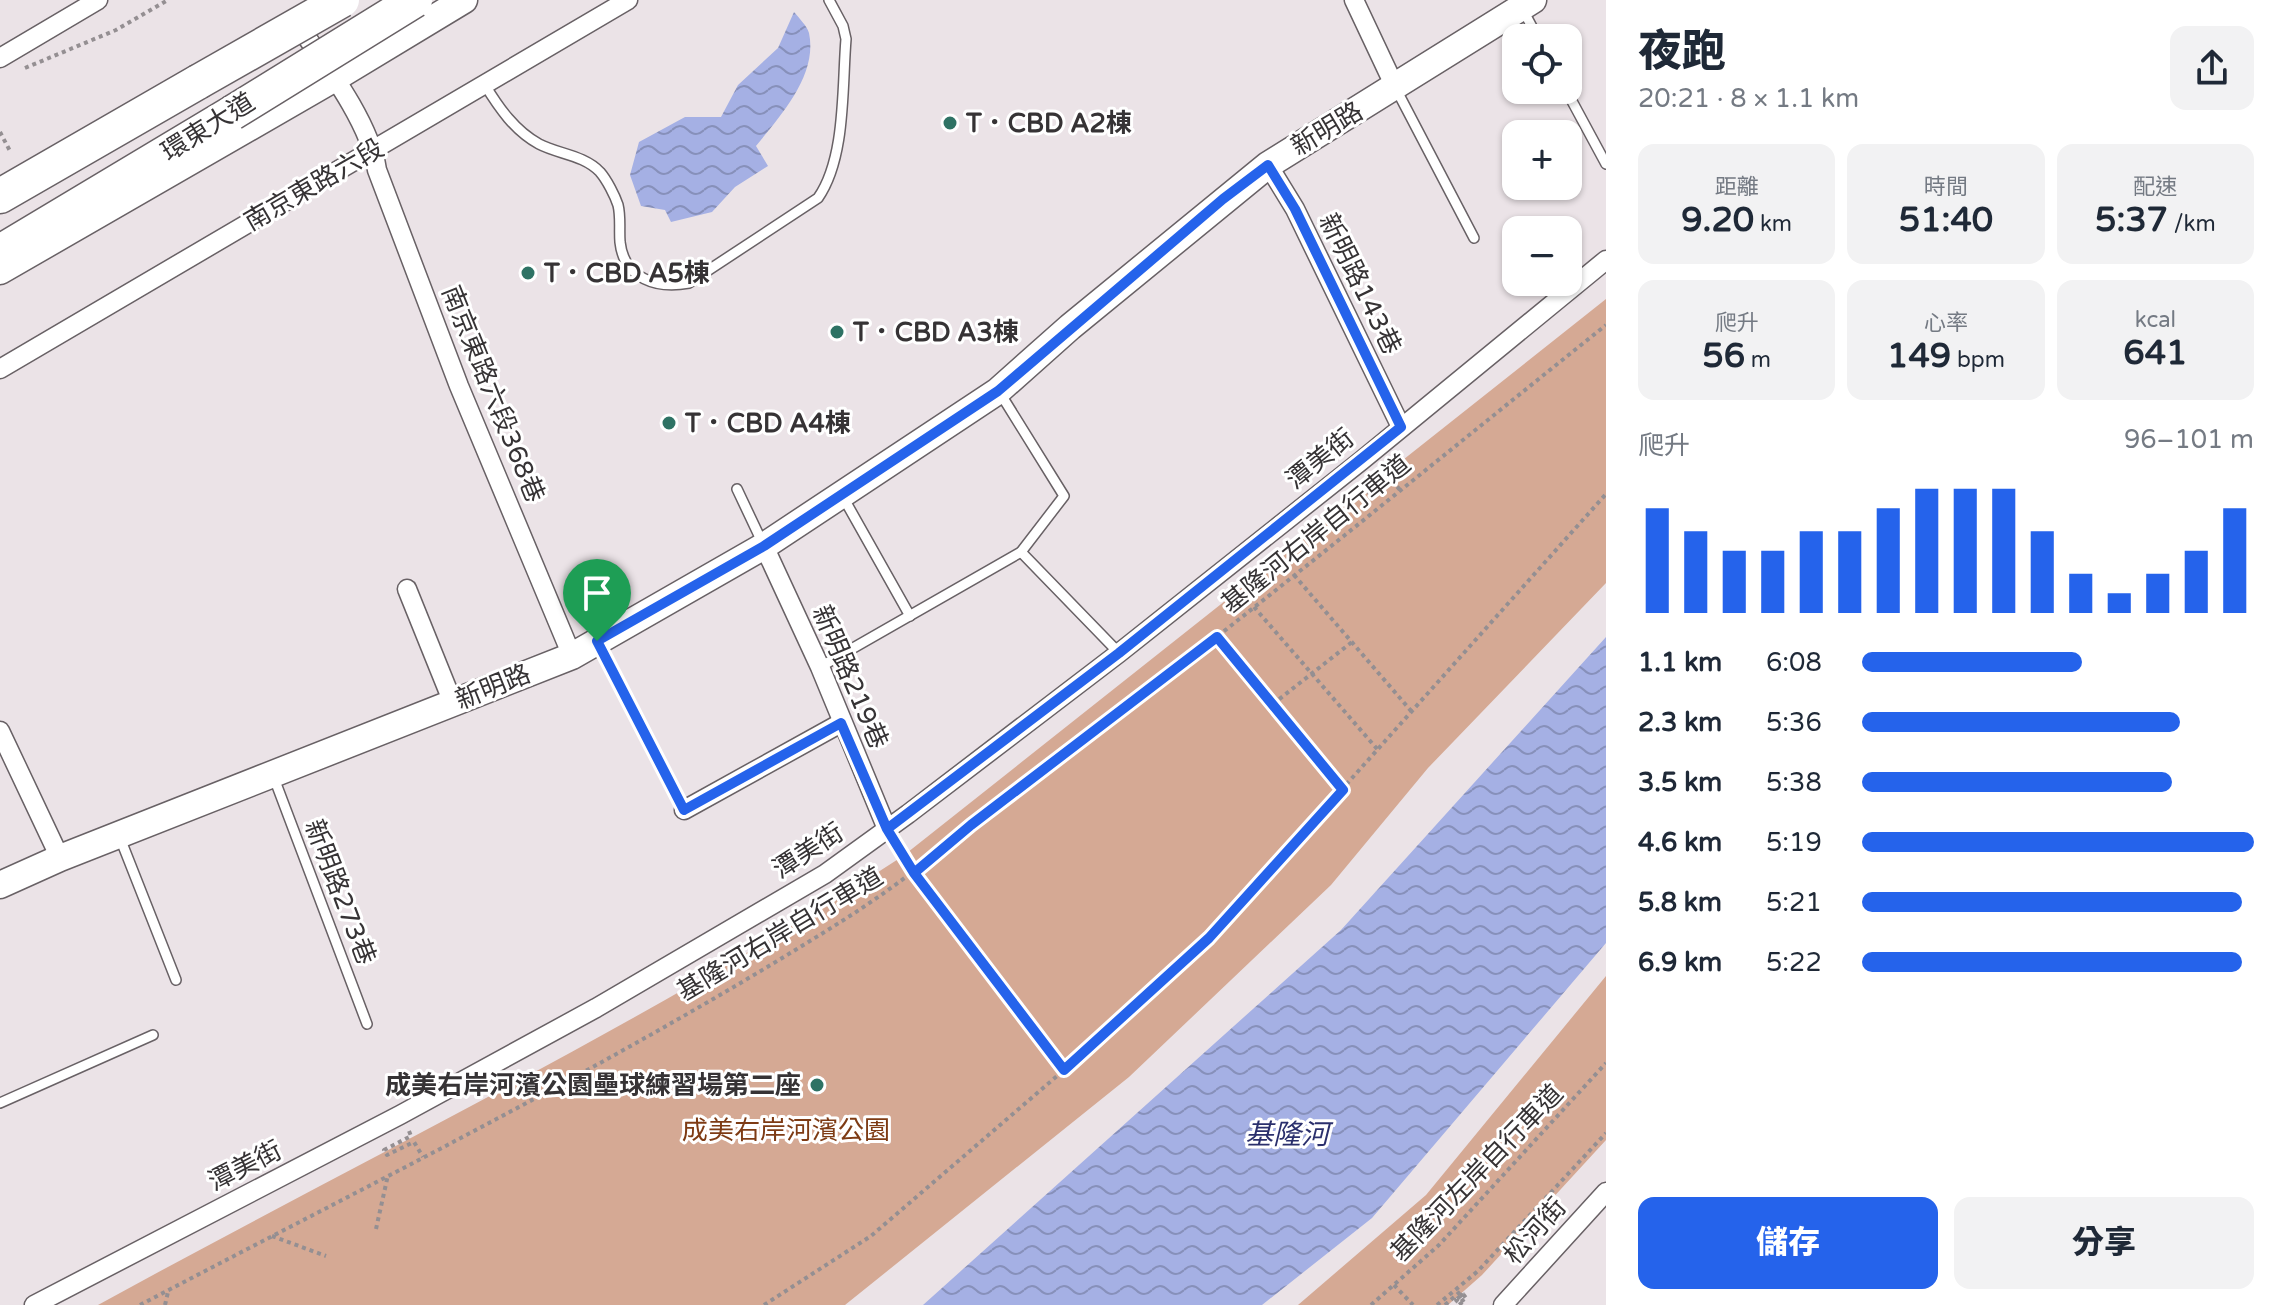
<!DOCTYPE html>
<html lang="zh-TW">
<head>
<meta charset="utf-8">
<style>
  :root { --surface:#fff; --page:#f2f2f3; --text:#1f2937; --muted:#747a83; --accent:#2563eb }
  body { margin:0; font-family:"Varela Round","Noto Sans TC",sans-serif; background:var(--page); color:var(--text); height:100vh; display:flex; flex-direction:column; font-size:30px; white-space:nowrap }
  * { box-sizing:border-box; margin:0 }
  p { font-size:26px; color:var(--muted) }
  .icon { flex:none; width:44px; height:44px; fill:none; stroke:currentColor; stroke-width:2; stroke-linecap:round; stroke-linejoin:round }
  .map { position:relative; flex:1; overflow:hidden }
  .drawer { display:flex; flex-direction:column; background:var(--surface); width:680px }
  .drawer>* { flex:none }
  .controls { position:absolute; left:1502px; top:24px; display:grid; gap:16px }
  .controls a { display:grid; place-items:center; width:80px; height:80px; border-radius:16px; background:var(--surface); box-shadow:0 2px 6px #0004; font-size:40px }
  .pin { position:absolute; display:grid; place-items:center; width:68px; height:68px; color:#fff; margin:-82px -34px; border-radius:50% 50% 50% 0; rotate:-45deg; box-shadow:0 0 8px #0007 }
  .pin .icon { rotate:45deg }
  .round { display:grid; place-items:center; flex:none; width:84px; height:84px; border-radius:16px; background:var(--page) }
  .head { display:flex; align-items:center; justify-content:space-between; height:136px; padding:0 32px }
  h1 { font-size:44px; font-weight:800; line-height:60px }
  .figures { display:grid; grid-template-columns:repeat(3,1fr); gap:12px; height:136px; padding:8px 32px }
  .figures div { display:grid; align-content:center; border-radius:16px; background:var(--page); text-align:center }
  .figures b { font-size:34px; font-weight:800 }
  .figures small { font-size:22px; font-weight:400 }
  .figures p { font-size:22px }
  .chart { height:224px; padding:16px 32px }
  .chart p { display:flex; justify-content:space-between }
  .chart svg { width:100%; height:144px; margin-top:8px; stroke:var(--accent); stroke-width:6 }
  .cta { display:flex; gap:16px; margin-top:auto; padding:16px 32px }
  .cta a { flex:1; height:92px; border-radius:16px; background:var(--accent); color:#fff; font-size:32px; font-weight:800; line-height:92px; text-align:center }
  .cta a+a { background:var(--page); color:var(--text) }
  ul { padding:0 32px; list-style:none; font-size:26px }
  li { display:grid; grid-template-columns:128px 96px 1fr; align-items:center; height:60px }
  li i { height:20px; border-radius:10px; background:var(--accent) }
  main { display:flex; flex:1; min-height:0 }
  .map>svg:first-child { display:block }
  .green { fill:#d5a994 }
  .water { fill:url(#water-waves) }
  .lines { fill:none; stroke-linecap:round; stroke-linejoin:round }
  .lane-casing { stroke:#686165; stroke-width:12 }
  .street-casing { stroke:#686165; stroke-width:21 }
  .secondary-casing { stroke:#686165; stroke-width:29 }
  .highway-casing { stroke:#686165; stroke-width:37 }
  .path { stroke:#948f92; stroke-width:4; stroke-dasharray:4 4; stroke-linecap:butt }
  .lane { stroke:#fff; stroke-width:9 }
  .street { stroke:#fff; stroke-width:18 }
  .secondary { stroke:#fff; stroke-width:26 }
  .highway { stroke:#fff; stroke-width:34 }
  .highway-bridge-casing { stroke:#686165; stroke-width:37; stroke-linecap:butt }
  .path-bridge { stroke:#948f92; stroke-width:4; stroke-dasharray:4 4; stroke-linecap:butt }
  .highway-bridge { stroke:#fff; stroke-width:34 }
  .route-casing { stroke:#fff; stroke-width:16 }
  .route { stroke:#2563eb; stroke-width:10 }
  .poi-dot { fill:#2e7264; stroke:#fff; stroke-width:3 }
  .labels { text-anchor:middle; dominant-baseline:central; stroke-width:6; stroke-linejoin:round; paint-order:stroke }
  .poi-label { font-size:26px; font-weight:bold; fill:#363335; stroke:#fff; text-anchor:start }
  .street-label { font-size:26px; fill:#363335; stroke:#fff }
  .park-label { font-size:26px; fill:#7e3b14; stroke:#fff }
  .water-label { font-size:28px; font-style:italic; fill:#2a2f6c; stroke:#fff }
</style>
</head>
<body>
<main>
<div class="map">
<svg width="1606" height="1305" viewBox="0 0 1606 1305">
  <defs>
    <pattern id="water-waves" width="16" height="10" patternUnits="userSpaceOnUse" patternTransform="scale(2)"><rect width="16" height="10" fill="#a5b0e4"/><path d="M0 5q4-4 8 0t8 0" fill="none" stroke="#8790ba"/></pattern>
  </defs>
  <rect width="100%" height="100%" fill="#ebe3e7"/>
  <!-- green -->
  <g class="green">
    <path d="M1606 299V583L1428 768 1331 885 1129 1077 845 1305H98C367 1157 646 1024 903 856Z"/>
    <polygon points="1606,976 1606,1140 1482,1275 1448,1305 1298,1305 1426,1195"/>
  </g>
  <!-- water -->
  <g class="water">
    <path d="M794 12C799 18 807 26 809 33 818 75 780 116 756 146L768 166 735 187 712 212 671 222 665 210 641 206 630 175 639 142 685 117H721L738 85 778 48Z"/>
    <polygon points="1606,637 1606,943 1372,1218 1262,1305 923,1305 1341,930"/>
  </g>
  <g class="lines">
    <defs>
      <g id="lane">
        <polyline points="1523,10 1538,38"/>
        <path d="M485 85C499 108 515 131 539 144 558 154 584 155 600 172 607 180 615 196 618 205 621 217 619 230 620 242 624 279 657 289 689 283L818 198C846 158 842 87 846 39L843 26 829 0"/>
        <polyline points="1395,87 1474,238"/>
        <polyline points="1566,90 1606,164"/>
        <polyline points="737,489 763,544"/>
        <polyline points="843,497 910,616"/>
        <polyline points="1021,552 1119,653"/>
        <polyline points="599,644 684,810"/>
        <polyline points="820,667 1021,552 1064,496 1000,393"/>
        <polyline points="274,778 367,1024"/>
        <polyline points="120,838 176,980"/>
        <polyline points="0,1103 153,1035"/>
      </g>
      <g id="street">
        <polyline points="1354,0 1395,87"/>
        <path d="M294 19C322 60 370 121 377 170L459 386 572 656"/>
        <polyline points="0,58 98,0"/>
        <polyline points="1268,165 1295,209 1401,427"/>
        <polyline points="0,369 628,0"/>
        <polyline points="764,546 820,667 887,829"/>
        <polyline points="407,589 453,703"/>
        <polyline points="0,731 60,858"/>
        <polyline points="684,810 841,723"/>
        <polyline points="34,1305 400,1115 596,1008 825,874 908,814 1119,653 1361,461 1606,260"/>
        <polyline points="1503,1305 1606,1192"/>
      </g>
      <g id="secondary">
        <polyline points="0,271 335,78 464,0"/>
        <polyline points="0,885 60,858 572,656 764,546 998,391 1070,327 1268,165 1533,0"/>
      </g>
      <g id="highway">
        <polyline points="0,196 198,82"/>
        <polyline points="0,252 232,113"/>
      </g>
    </defs>
    <!-- lane casing -->
    <use href="#lane" class="lane-casing"/>
    <!-- street casing -->
    <use href="#street" class="street-casing"/>
    <!-- secondary casing -->
    <use href="#secondary" class="secondary-casing"/>
    <!-- highway casing -->
    <use href="#highway" class="highway-casing"/>
    <!-- path -->
    <g class="path">
      <polyline points="25,68 116,30 168,0"/>
      <polyline points="0,132 10,151"/>
      <polyline points="1392,462 1384,473 1363,491 1367,495 1389,477 1400,490"/>
      <polyline points="1294,575 1412,712"/>
      <polyline points="1254,607 1378,750"/>
      <polyline points="1217,637 1343,789"/>
      <polyline points="1273,704 1352,642"/>
      <polyline points="896,845 914,873 1064,1070"/>
      <polyline points="409,1131 411,1136 384,1150 387,1155 414,1142 423,1157"/>
      <polyline points="376,1229 388,1175"/>
      <polyline points="272,1236 326,1256"/>
      <polyline points="1394,1285 1413,1305"/>
      <path d="M140 1305C376 1181 617 1063 842 921 915 875 980 818 1049 766 1238 624 1421 473 1606 325"/>
      <polyline points="165,1305 168,1292"/>
      <polyline points="764,1305 871,1236 1064,1070 1209,938 1606,494"/>
      <polyline points="1371,1305 1439,1245 1606,1063"/>
      <polyline points="1437,1305 1478,1271 1606,1133"/>
      <polyline points="1445,1305 1461,1291 1463,1294"/>
      <polyline points="1462,1305 1457,1299 1463,1294 1466,1298"/>
    </g>
    <!-- lane -->
    <use href="#lane" class="lane"/>
    <!-- street -->
    <use href="#street" class="street"/>
    <!-- secondary -->
    <use href="#secondary" class="secondary"/>
    <!-- highway -->
    <use href="#highway" class="highway"/>
    <defs>
      <g id="highway-bridge">
        <polyline points="198,82 342,0"/>
        <polyline points="232,113 415,0"/>
      </g>
    </defs>
    <!-- highway-bridge casing -->
    <use href="#highway-bridge" class="highway-bridge-casing"/>
    <!-- path-bridge -->
    <polyline class="path-bridge" points="1463,1294 1456,1300 1459,1303 1466,1298"/>
    <!-- highway-bridge -->
    <use href="#highway-bridge" class="highway-bridge"/>
  </g>
  <g class="lines">
    <defs>
      <polyline id="route" points="597,641 684,810 841,723 887,829 914,873 971,825 1217,637 1343,790 1209,938 1064,1070 914,873 887,829 1119,653 1401,427 1295,209 1268,165 1223,199 998,391 764,546 597,641"/>
    </defs>
    <!-- route casing -->
    <use href="#route" class="route-casing"/>
    <!-- route -->
    <use href="#route" class="route"/>
  </g>
  <!-- markers -->
  <g class="poi-dot">
    <circle cx="950" cy="123" r="8"/>
    <circle cx="528" cy="273" r="8"/>
    <circle cx="837" cy="332" r="8"/>
    <circle cx="669" cy="423" r="8"/>
    <circle cx="817" cy="1085" r="8"/>
  </g>
  <g class="labels">
    <!-- poi labels -->
    <g class="poi-label">
      <text x="966" y="123">T．CBD A2棟</text>
      <text x="544" y="273">T．CBD A5棟</text>
      <text x="853" y="332">T．CBD A3棟</text>
      <text x="685" y="423">T．CBD A4棟</text>
      <text x="801" y="1085" text-anchor="end">成美右岸河濱公園壘球練習場第二座</text>
    </g>
    <!-- street labels -->
    <g class="street-label">
      <text transform="translate(208 127) rotate(-32)">環東大道</text>
      <text transform="translate(1327 129) rotate(-31)">新明路</text>
      <text transform="translate(314 185) rotate(-30)">南京東路六段</text>
      <text transform="translate(1360 284) rotate(64)">新明路143巷</text>
      <text transform="translate(493 394) rotate(68)">南京東路六段368巷</text>
      <text transform="translate(1320 459) rotate(-39)">潭美街</text>
      <text transform="translate(1316 534) rotate(-39)">基隆河右岸自行車道</text>
      <text transform="translate(850 677) rotate(67)">新明路219巷</text>
      <text transform="translate(493 687) rotate(-22)">新明路</text>
      <text transform="translate(808 851) rotate(-33)">潭美街</text>
      <text transform="translate(340 892) rotate(69)">新明路273巷</text>
      <text transform="translate(780 934) rotate(-31)">基隆河右岸自行車道</text>
      <text transform="translate(245 1166) rotate(-27)">潭美街</text>
      <text transform="translate(1477 1173) rotate(-46)">基隆河左岸自行車道</text>
      <text transform="translate(1535 1231) rotate(-48)">松河街</text>
    </g>
    <!-- park labels -->
    <g class="park-label">
      <text x="786" y="1130">成美右岸河濱公園</text>
    </g>
    <!-- water labels -->
    <g class="water-label">
      <text x="1287" y="1135">基隆河</text>
    </g>
  </g>
</svg>
<div class="controls">
<a><svg class="icon" aria-label="locate" viewBox="0 0 24 24"><circle cx="12" cy="12" r="6"/><path d="M12 2v4M12 18v4M2 12h4M18 12h4"/></svg></a>
<a>+</a>
<a>−</a>
</div>
<div class="pin" style="left:597px;top:641px;background:#1e9e55"><svg class="icon" aria-label="arrive" viewBox="0 0 24 24"><path d="M6 21V4h12l-3 4 3 4H6"/></svg></div>
</div>
<section class="drawer">
<div class="head"><div><h1>夜跑</h1><p>20:21 · 8 × 1.1 km</p></div><a class="round"><svg class="icon" aria-label="share" viewBox="0 0 24 24"><path d="M12 15V3M7 8l5-5 5 5M5 13v7h14v-7"/></svg></a></div>
<div class="figures">
<div><p>距離</p><b>9.20<small> km</small></b></div>
<div><p>時間</p><b>51:40</b></div>
<div><p>配速</p><b>5:37<small> /km</small></b></div>
</div>
<div class="figures">
<div><p>爬升</p><b>56<small> m</small></b></div>
<div><p>心率</p><b>149<small> bpm</small></b></div>
<div><p>kcal</p><b>641</b></div>
</div>
<div class="chart"><p><span>爬升</span>96–101 m</p>
<svg viewBox="0 0 160 44" preserveAspectRatio="none"><path d="M5 44V12M15 44V19M25 44V25M35 44V25M45 44V19M55 44V19M65 44V12M75 44V6M85 44V6M95 44V6M105 44V19M115 44V32M125 44V38M135 44V32M145 44V25M155 44V12"/></svg>
</div>
<ul>
<li><b>1.1 km</b>6:08<i style="width:56%"></i></li>
<li><b>2.3 km</b>5:36<i style="width:81%"></i></li>
<li><b>3.5 km</b>5:38<i style="width:79%"></i></li>
<li><b>4.6 km</b>5:19<i style="width:100%"></i></li>
<li><b>5.8 km</b>5:21<i style="width:97%"></i></li>
<li><b>6.9 km</b>5:22<i style="width:97%"></i></li>
</ul>
<div class="cta"><a>儲存</a><a>分享</a></div>
</section>
</main>
</body>
</html>
